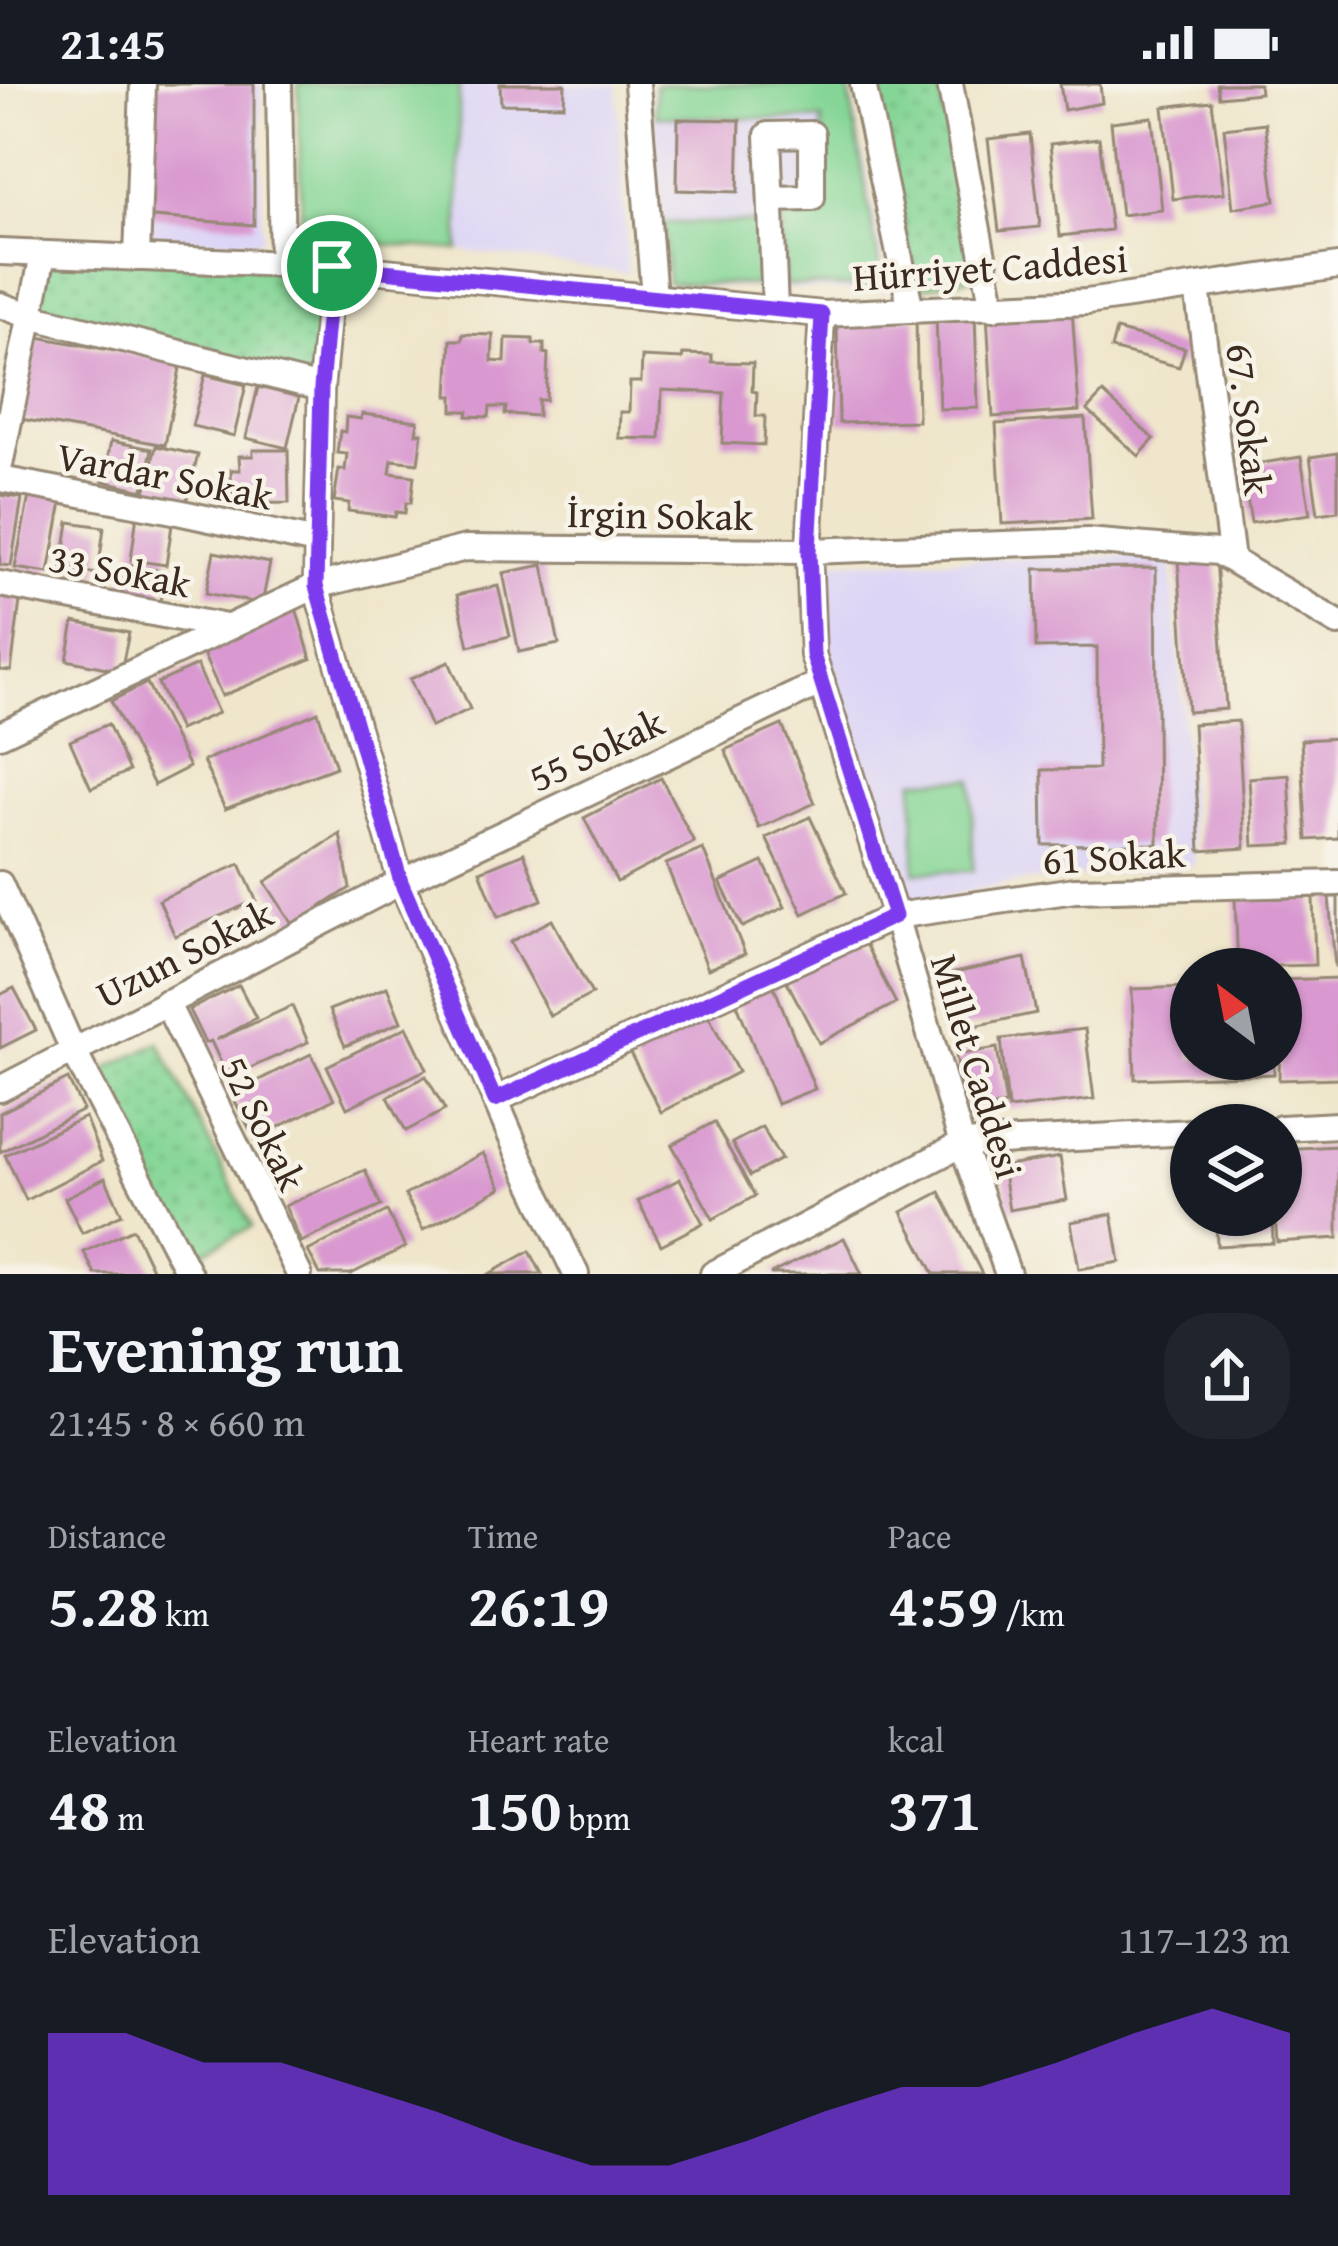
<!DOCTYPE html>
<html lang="en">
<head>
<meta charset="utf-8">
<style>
  :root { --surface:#171b24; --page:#20242c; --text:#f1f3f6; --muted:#9ea1a6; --accent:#7c3aed }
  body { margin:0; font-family:"Gentium Book Plus",serif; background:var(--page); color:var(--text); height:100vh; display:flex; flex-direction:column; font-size:45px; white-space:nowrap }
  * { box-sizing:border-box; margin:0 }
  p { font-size:39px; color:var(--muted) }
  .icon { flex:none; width:66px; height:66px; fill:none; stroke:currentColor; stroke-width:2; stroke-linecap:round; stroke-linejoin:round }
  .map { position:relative; height:1190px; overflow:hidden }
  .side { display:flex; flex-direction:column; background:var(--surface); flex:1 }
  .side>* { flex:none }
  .needle { width:78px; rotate:328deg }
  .buttons { position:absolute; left:1170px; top:864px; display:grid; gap:24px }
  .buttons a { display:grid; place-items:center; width:132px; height:132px; border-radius:50%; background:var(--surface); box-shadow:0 3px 9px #0004; font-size:60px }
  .pin { position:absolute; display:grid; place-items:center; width:102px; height:102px; color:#fff; margin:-51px; border:6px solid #fff; border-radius:50%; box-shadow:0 3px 12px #0007 }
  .round { display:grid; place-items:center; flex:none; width:126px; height:126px; border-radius:48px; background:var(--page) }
  .overview { display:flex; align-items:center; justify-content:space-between; height:204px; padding:0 48px }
  h1 { font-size:66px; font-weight:600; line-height:90px }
  .figures { display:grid; grid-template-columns:repeat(3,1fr); gap:18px; height:204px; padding:12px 48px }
  .figures div { display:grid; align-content:center }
  .figures b { font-size:60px; font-weight:600 }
  .figures small { font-size:33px; font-weight:400 }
  .figures p { font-size:33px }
  .chart { height:336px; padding:24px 48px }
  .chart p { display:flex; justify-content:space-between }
  .chart svg { width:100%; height:216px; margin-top:12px; fill:var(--accent); opacity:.7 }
  .status { display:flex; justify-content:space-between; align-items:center; height:84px; padding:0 60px; background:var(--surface); direction:ltr }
  .status svg { height:33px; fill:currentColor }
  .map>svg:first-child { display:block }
  .built { fill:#ddd5f6 }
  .green { fill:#85d696; stroke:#60805a; stroke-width:3 }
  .park { fill:url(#park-dots); stroke:#60805a; stroke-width:3 }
  .building { fill:#d999d0 }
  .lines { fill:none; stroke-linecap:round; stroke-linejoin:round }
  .minor-casing { stroke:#958874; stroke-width:30 }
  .minor { stroke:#fff; stroke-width:24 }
  .route-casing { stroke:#fff; stroke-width:24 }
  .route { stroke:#7c3aed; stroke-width:15 }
  .labels { text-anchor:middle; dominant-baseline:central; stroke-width:9; stroke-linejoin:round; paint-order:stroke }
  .street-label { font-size:39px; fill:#3b2a1e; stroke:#f7f3e8 }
</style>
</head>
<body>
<div class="status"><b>21:45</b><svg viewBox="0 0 49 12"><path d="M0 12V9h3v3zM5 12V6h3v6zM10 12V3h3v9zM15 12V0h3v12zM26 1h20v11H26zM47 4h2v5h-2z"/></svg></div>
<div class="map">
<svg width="1338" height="1190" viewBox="0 0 1338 1190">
  <defs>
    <pattern id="park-dots" width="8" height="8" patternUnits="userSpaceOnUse" patternTransform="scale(3)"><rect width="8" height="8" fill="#85d696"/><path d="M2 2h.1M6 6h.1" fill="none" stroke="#74b881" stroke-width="1.8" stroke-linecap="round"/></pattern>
  </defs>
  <rect width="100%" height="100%" fill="#f7f3e8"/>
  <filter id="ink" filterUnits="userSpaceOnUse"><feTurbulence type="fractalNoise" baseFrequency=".00833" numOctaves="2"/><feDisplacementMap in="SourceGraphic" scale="24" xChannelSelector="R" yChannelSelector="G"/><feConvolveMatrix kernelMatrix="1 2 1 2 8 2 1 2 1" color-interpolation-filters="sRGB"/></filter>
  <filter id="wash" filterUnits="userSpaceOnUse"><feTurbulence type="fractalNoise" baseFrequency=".004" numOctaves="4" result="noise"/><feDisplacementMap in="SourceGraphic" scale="48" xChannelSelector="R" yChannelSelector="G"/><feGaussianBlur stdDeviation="2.7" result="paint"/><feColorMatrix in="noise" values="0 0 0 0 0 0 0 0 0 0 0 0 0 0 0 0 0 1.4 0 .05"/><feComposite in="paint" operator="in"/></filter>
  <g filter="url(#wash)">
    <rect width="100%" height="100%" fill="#efe6cb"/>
    <!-- built -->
    <g class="built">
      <polygon points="145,0 261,0 262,157 139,156"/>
      <polygon points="459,0 617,0 628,189 459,166"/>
      <polygon points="652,0 850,0 888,208 666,201"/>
      <polygon points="1171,471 1194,782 1016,798 900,821 824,550 824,478"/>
    </g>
    <!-- green -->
    <g class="green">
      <polygon points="298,0 459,0 459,166 302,154"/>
      <polygon points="655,0 848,1 883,203 785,201 781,127 822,126 822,36 656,32"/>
      <polygon points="663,139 765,139 765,201 668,199"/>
      <polygon points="972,695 973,787 915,788 914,696"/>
    </g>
    <!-- park -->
    <g class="park">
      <polygon points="874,0 938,0 983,191 918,205"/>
      <polygon points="43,171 333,182 321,304 30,232"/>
      <polygon points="159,958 252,1143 186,1176 94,991"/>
    </g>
    <g id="blocks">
      <!-- building -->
      <g class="building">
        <polygon points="147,0 254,0 254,141 142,132"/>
        <polygon points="500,0 565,0 564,21 501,20"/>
        <polygon points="1060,0 1100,0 1102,19 1064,26"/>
        <polygon points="1217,0 1259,0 1260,9 1219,13"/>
        <polygon points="1212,17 1224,109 1173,115 1163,23"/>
        <polygon points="1152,33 1162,126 1121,131 1111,38"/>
        <polygon points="678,35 740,36 738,108 677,106"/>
        <polygon points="1265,39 1275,117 1233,124 1224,44"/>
        <polygon points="1030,50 1040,143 999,147 988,55"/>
        <polygon points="1099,54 1111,146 1060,152 1050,60"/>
        <polygon points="1072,224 1079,327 993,333 987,230"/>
        <polygon points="975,229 978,324 939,325 936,230"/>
        <polygon points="916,234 918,337 839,339 837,236"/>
        <polygon points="1116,246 1185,264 1179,283 1111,265"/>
        <polygon points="463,250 493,251 492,277 505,278 506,254 533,255 533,260 544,260 544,269 548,270 546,316 538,316 538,332 505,330 506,323 490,323 489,333 467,332 468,327 453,327 453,312 448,312 451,256 462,256"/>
        <polygon points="38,253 181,279 165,361 21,335"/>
        <polygon points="683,270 712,271 712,278 753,279 752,307 757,308 756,332 765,332 764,361 722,359 724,309 662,306 660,355 619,354 620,328 629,328 630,298 641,298 642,273 682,275"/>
        <polygon points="205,291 246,301 234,352 192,342"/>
        <polygon points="258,303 299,313 287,364 246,354"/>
        <polygon points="1103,309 1154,355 1139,372 1087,326"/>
        <polygon points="362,330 418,337 416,349 422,349 418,379 392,376 390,389 414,392 411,419 406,419 405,429 396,428 395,433 348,427 349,419 334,417 339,385 345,386 347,370 337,369 340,347 345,348 346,333 361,335"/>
        <polygon points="1085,334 1092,435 1002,440 996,340"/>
        <polygon points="111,357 152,365 143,406 103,397"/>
        <polygon points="156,362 198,371 185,422 144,413"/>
        <polygon points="253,366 288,366 289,419 232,420 231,386 240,386 239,372 253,372"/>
        <polygon points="1338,369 1338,427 1318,430 1310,373"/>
        <polygon points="1301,373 1310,430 1251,439 1242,382"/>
        <polygon points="30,407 63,412 49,489 15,484"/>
        <polygon points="0,411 22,414 11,482 0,481"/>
        <polygon points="137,430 173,434 166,481 131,476"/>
        <polygon points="69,438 104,443 98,490 62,485"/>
        <polygon points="214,468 270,479 262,520 206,509"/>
        <polygon points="1216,473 1226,625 1188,628 1178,476"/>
        <polygon points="127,480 166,488 159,522 120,514"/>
        <polygon points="543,481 559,560 519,568 503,489"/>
        <polygon points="1156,484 1158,760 1043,761 1042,686 1098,685 1097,563 1036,564 1035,485"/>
        <polygon points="498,502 510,552 469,562 457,511"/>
        <polygon points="0,506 21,509 11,587 0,586"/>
        <polygon points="296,524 311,575 222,612 201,565"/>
        <polygon points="74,538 129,549 121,587 67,576"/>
        <polygon points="449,578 470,625 431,643 410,595"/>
        <polygon points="197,581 218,629 179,646 158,599"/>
        <polygon points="147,599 189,683 154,701 111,617"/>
        <polygon points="318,628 336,683 225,725 203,677"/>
        <polygon points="1238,637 1245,764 1200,767 1193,640"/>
        <polygon points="108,640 129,687 91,704 70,657"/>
        <polygon points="782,641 815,719 759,744 725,666"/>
        <polygon points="1338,654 1338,754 1307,756 1301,656"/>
        <polygon points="1289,691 1293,760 1253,762 1249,694"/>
        <polygon points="661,694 694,758 617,798 584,734"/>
        <polygon points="810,733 846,809 803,830 766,754"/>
        <polygon points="340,750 350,804 293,841 265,798"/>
        <polygon points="703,765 745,870 708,885 666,780"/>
        <polygon points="524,769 542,816 498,833 480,787"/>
        <polygon points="763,778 785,823 742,843 720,798"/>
        <polygon points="240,780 256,816 175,852 159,816"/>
        <polygon points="1313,813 1315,881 1238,883 1235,815"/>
        <polygon points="1329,813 1338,813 1338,882 1335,882"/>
        <polygon points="552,836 592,910 550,932 510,858"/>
        <polygon points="863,856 896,919 819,959 786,896"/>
        <polygon points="1025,874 1036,929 956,946 945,891"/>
        <polygon points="1338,894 1338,994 1279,996 1281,896"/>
        <polygon points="773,900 815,1005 777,1020 735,915"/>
        <polygon points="239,901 256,934 216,956 292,922 308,958 228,994 211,957 205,959 189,926"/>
        <polygon points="387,903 401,938 345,962 329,926"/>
        <polygon points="1191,903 1191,975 1274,975 1274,990 1135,995 1132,905"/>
        <polygon points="14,904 36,946 0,964 0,911"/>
        <polygon points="705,925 738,988 661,1028 628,965"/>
        <polygon points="407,943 427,985 347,1024 327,982"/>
        <polygon points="1085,945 1094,1015 1008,1025 1001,955"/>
        <polygon points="997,964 1006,1021 965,1028 956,971"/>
        <polygon points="311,970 334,1015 255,1055 231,1010"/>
        <polygon points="426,992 445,1026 406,1047 388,1013"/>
        <polygon points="68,995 83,1026 0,1068 0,1029"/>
        <polygon points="85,1033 102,1077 26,1116 5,1071"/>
        <polygon points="714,1038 755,1112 713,1135 672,1061"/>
        <polygon points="762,1043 781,1075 750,1092 732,1059"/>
        <polygon points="1338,1062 1338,1154 1277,1158 1275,1131 1281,1131 1281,1065"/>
        <polygon points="483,1069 501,1104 423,1146 405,1111"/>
        <polygon points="1060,1073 1067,1116 1009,1126 1002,1083"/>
        <polygon points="365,1086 381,1122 301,1158 285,1122"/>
        <polygon points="105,1094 122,1130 82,1149 65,1114"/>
        <polygon points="680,1095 703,1139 661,1161 638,1117"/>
        <polygon points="940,1108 982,1190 934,1190 902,1128"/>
        <polygon points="387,1127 405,1163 351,1190 320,1190 308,1167"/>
        <polygon points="1112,1130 1120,1178 1079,1185 1071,1138"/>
        <polygon points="1216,1131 1272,1131 1273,1159 1217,1162"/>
        <polygon points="133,1145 153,1187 146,1190 95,1190 84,1168"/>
        <polygon points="844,1154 862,1190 770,1190"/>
        <polygon points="530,1167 542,1190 489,1190"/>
      </g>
    </g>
  </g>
  <g filter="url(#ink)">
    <use href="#blocks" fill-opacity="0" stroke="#958874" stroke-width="3"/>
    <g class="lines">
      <defs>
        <g id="minor">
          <polyline points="279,0 282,182"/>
          <polyline points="637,0 654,213"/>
          <polyline points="863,0 911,226"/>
          <polyline points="950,0 993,224"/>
          <polyline points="771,115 812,114 812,50 768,51 775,225"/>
          <polyline points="0,168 333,182 822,230 1087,218 1338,182"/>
          <polyline points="137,174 143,0"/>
          <polyline points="333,182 321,304 316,502 401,798 523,1080 576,1190"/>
          <polyline points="1197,203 1232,476"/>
          <polyline points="0,221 30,232 321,304"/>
          <polyline points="822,230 809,467 813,571 895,832 962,1060 1008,1190"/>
          <polyline points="0,381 43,171"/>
          <polyline points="0,395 173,427 316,458"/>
          <polyline points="0,500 226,543"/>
          <polyline points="0,651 316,502 466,464 809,467 1087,457 1218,468 1338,539"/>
          <polyline points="0,800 73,966 189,1190"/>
          <polyline points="166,918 299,1190"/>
          <polyline points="0,1005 401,798 822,598"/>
          <polyline points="495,1016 895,832 1075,806 1338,799"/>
          <polyline points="1281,1044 1338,1041"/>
          <polyline points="713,1190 962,1060 1191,1048"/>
        </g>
      </defs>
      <!-- minor casing -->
      <use href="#minor" class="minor-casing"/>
      <!-- minor -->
      <use href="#minor" class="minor"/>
    </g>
  </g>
  <g class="lines" filter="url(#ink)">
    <defs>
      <polygon id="route" points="332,182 822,230 809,467 813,571 895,832 495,1016 401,798 316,502 321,304"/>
    </defs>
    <!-- route casing -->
    <use href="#route" class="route-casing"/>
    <!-- route -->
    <use href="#route" class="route"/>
  </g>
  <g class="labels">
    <!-- street labels -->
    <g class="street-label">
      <text transform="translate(990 183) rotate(-4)">Hürriyet Caddesi</text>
      <text transform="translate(1250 335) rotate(83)">67. Sokak</text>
      <text transform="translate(165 391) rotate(11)">Vardar Sokak</text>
      <text transform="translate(660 430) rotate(1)">İrgin Sokak</text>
      <text transform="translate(120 486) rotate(11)">33 Sokak</text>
      <text transform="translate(596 665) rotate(-25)">55 Sokak</text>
      <text transform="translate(1114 772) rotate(-3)">61 Sokak</text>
      <text transform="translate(184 869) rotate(-27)">Uzun Sokak</text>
      <text transform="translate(978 982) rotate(73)">Millet Caddesi</text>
      <text transform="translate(264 1039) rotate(64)">52 Sokak</text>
    </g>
  </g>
</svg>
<div class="buttons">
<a><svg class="needle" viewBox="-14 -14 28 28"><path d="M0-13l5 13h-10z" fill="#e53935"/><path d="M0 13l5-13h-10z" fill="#9ea1a6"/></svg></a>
<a><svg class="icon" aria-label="layers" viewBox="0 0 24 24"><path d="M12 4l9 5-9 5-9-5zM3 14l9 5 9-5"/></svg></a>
</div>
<div class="pin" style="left:332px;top:182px;background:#1e9e55"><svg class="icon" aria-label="arrive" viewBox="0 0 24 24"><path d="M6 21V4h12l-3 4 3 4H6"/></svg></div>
</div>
<section class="side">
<div class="overview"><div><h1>Evening run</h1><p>21:45 · 8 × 660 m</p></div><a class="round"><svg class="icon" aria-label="share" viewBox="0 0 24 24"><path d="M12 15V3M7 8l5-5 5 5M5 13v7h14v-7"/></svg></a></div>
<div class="figures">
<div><p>Distance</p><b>5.28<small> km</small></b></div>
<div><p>Time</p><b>26:19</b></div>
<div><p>Pace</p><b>4:59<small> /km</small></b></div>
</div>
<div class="figures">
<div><p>Elevation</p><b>48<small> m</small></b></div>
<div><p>Heart rate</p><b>150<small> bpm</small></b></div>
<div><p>kcal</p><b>371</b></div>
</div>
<div class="chart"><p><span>Elevation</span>117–123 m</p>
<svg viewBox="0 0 160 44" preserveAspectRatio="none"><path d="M0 44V11L10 11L20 17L30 17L40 22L50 27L60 33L70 38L80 38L90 33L100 27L110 22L120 22L130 17L140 11L150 6L160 11V44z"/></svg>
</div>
</section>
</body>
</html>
